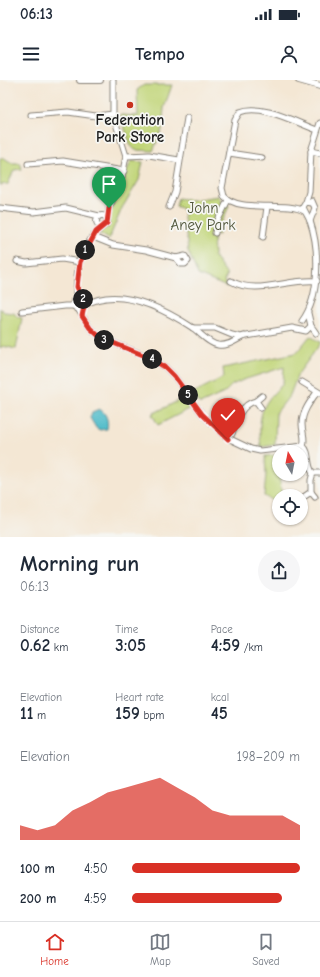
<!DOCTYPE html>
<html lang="en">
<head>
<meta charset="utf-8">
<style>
  :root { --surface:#fff; --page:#f6f6f7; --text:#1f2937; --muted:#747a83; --line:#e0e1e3; --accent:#d93025 }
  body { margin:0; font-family:"Comic Neue",sans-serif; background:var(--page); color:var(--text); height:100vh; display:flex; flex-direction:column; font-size:15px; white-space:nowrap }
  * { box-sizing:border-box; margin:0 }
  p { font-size:13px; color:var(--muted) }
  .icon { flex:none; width:22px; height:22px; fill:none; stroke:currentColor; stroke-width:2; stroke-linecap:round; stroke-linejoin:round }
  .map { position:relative; height:457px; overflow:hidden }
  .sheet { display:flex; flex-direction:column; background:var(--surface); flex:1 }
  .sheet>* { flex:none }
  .needle { width:26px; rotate:350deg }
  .tools { position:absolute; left:272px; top:365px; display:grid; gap:8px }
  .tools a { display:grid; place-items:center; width:36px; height:36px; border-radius:50%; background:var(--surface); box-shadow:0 1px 3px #0004; font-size:20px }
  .pin { position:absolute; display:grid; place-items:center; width:34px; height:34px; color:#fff; margin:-41px -17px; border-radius:50% 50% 50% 0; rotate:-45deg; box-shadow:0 0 4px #0007 }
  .pin .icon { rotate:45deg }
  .km { position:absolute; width:20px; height:20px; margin:-10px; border-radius:50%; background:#222; color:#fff; font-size:11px; line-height:20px; text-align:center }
  .round { display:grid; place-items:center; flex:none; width:42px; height:42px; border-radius:21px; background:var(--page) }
  .summary { display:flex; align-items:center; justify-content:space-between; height:68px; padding:0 20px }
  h1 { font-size:22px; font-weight:600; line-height:30px }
  .figures { display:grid; grid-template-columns:repeat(3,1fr); gap:6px; height:68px; padding:4px 20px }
  .figures div { display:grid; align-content:center }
  .figures b { font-size:17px; font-weight:600 }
  .figures small { font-size:11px; font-weight:400 }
  .figures p { font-size:11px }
  .chart { height:112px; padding:8px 20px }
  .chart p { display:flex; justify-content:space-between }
  .chart svg { width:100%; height:72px; margin-top:4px; fill:var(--accent); opacity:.7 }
  ul { padding:0 20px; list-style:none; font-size:13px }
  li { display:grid; grid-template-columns:64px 48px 1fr; align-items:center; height:30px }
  li i { height:10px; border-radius:5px; background:var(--accent) }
  .status { display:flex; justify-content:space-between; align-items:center; height:28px; padding:0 20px; background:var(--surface); direction:ltr }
  .status svg { height:11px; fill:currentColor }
  header { display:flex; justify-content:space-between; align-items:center; height:52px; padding:0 20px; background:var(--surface); font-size:18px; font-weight:600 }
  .tabs { display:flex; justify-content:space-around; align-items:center; height:56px; border-top:1px solid var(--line); background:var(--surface); font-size:11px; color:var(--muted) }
  .tabs a { display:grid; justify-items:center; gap:2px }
  .tabs .on { color:var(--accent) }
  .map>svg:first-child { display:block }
  .green { fill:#c1d578; stroke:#6e784a }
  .water { fill:#4fbbc9; stroke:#366c72 }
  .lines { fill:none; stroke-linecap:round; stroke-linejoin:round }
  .minor-casing { stroke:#888278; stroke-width:7 }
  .major-casing { stroke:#888278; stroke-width:8 }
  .minor { stroke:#fff; stroke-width:5 }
  .major { stroke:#fff; stroke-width:6 }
  .route-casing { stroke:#fff; stroke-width:8 }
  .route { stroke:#d93025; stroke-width:5 }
  .poi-dot { fill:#c8321e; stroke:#f6f6f2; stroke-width:1.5 }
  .labels { text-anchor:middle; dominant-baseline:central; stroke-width:3.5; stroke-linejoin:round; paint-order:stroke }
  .poi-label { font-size:15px; font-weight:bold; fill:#1c1c1c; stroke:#f6f6f2 }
  .park-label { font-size:15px; fill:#4e5438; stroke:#f6f6f2 }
</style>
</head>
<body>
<div class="status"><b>06:13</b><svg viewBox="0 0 49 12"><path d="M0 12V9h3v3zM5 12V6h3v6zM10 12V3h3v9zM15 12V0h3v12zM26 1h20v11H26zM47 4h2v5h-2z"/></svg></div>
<header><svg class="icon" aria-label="menu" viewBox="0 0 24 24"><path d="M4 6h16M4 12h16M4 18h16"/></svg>Tempo<svg class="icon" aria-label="person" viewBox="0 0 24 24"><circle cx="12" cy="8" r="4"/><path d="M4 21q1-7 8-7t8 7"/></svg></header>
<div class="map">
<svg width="320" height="457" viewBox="0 0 320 457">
  <rect width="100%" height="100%" fill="#f6f6f2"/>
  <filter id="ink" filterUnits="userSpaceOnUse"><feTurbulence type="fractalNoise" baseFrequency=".025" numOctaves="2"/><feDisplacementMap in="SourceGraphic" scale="8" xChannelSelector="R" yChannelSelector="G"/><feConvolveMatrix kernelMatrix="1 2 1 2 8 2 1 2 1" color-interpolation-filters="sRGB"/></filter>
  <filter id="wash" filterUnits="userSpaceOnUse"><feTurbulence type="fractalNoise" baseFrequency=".012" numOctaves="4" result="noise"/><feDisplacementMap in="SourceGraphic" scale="16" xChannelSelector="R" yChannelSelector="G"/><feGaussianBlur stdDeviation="0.9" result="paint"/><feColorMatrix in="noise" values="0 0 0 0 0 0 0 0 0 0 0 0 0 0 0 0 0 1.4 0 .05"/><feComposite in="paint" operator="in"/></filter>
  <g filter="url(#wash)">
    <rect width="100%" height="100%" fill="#f4e7d4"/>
    <!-- green -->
    <g class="green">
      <polygon points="144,5 172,5 164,28 162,50 153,71 135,70 131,66 120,35 138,36 137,10"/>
      <polygon points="0,78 4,78 12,83 20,83 22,89 14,90 8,104 0,105"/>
      <polygon points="131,81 143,82 139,100 122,128 109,159 99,153 109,145 108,137"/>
      <polygon points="219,116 221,122 229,126 218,151 219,155 213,153 214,177 227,195 224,201 227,207 198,195 188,171 183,129 176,126 178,118 191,120"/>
      <polygon points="0,228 4,232 14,233 17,237 22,238 16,269 3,266 0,268"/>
      <path d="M310 256 320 262V264L298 294 290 315 276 333 275 365 261 367C258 336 260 325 283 304L284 287 243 300 232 305 224 313 200 324 193 313 224 297 223 288 296 273Z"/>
      <polygon points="184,318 191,328 158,345 152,334"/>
      <polygon points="276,375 282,416 279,416 279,424 264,416 266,394 265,376"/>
    </g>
    <!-- water -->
    <path class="water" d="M99 329C106 332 109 341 107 349L100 350 96 348 90 338 92 332Z"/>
  </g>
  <g filter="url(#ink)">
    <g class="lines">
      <defs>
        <g id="minor">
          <polyline points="31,35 68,32 96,36 113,34"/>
          <polyline points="311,71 320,73"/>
          <polyline points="229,73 262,78"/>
          <polyline points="126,76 149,75 179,80"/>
          <polyline points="28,84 63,81 124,91"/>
          <polyline points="306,122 309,112 311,71 320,43"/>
          <polyline points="169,127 175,112 187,38"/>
          <polyline points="0,128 34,132 66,128 99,136"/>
          <path d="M304 131C285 121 238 133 224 116L222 108 235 40 240 32C261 23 297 43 317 50"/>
          <circle cx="102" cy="141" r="5.5"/>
          <polyline points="107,138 109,128 121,102 126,76 113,34 113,0"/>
          <polyline points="310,141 315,128 312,121"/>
          <polyline points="215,153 217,142 228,120"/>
          <polyline points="93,157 113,165 146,170 176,178 185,176 188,181 185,184 181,184 176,178"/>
          <polyline points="263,157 267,127"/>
          <polyline points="17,181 26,183 62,179 80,182"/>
          <path d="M231 201C257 216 288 198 317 201"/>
          <circle cx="79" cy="223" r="6"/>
          <path d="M75 219C77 209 76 200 78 190 80 174 91 156 103 146"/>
          <path d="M85 225C119 205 164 229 193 248 200 253 209 264 218 265 227 267 236 260 244 256"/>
          <polyline points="78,229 90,248 101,258 149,277 165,287 174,296 202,334 225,356"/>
          <polyline points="22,231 65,226 74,226"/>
          <polyline points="308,233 311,246 316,253"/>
          <path d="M302 241C320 217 320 170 310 141 308 136 305 132 303 127L306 122 312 123"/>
          <polyline points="193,248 215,248 232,255 241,257 292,248 306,251 311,246"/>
          <polyline points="302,302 320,313"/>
          <polyline points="261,328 256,321 262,316"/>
          <path d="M232 354C236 340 241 324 256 321"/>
          <path d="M230 359 251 369 260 371 303 366C311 372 306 386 313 393H320"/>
          <path d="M303 366C306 359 302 352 302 344 302 332 310 322 317 312"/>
          <polyline points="311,412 311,400 313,393"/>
          <polyline points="305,416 311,412 315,417"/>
        </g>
        <g id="major">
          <polyline points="80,0 100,0"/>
          <polyline points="299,0 320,6"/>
        </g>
      </defs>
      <!-- minor casing -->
      <use href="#minor" class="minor-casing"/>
      <!-- major casing -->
      <use href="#major" class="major-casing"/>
      <!-- minor -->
      <use href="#minor" class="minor"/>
      <!-- major -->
      <use href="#major" class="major"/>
    </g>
  </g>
  <g class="lines" filter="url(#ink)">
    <defs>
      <polyline id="route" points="109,128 107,143 96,152 80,182 77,207 85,223 82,236 90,248 101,258 148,277 165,287 174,296 202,334 228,359"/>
    </defs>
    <!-- route casing -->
    <use href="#route" class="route-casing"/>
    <!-- route -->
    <use href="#route" class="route"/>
  </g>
  <!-- markers -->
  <circle class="poi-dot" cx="130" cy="25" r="4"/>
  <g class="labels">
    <!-- poi labels -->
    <g class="poi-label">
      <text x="130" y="40">Federation<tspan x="130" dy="17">Park Store</tspan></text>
    </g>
    <!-- park labels -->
    <g class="park-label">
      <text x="203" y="128">John<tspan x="203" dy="17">Aney Park</tspan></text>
    </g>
  </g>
</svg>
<div class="tools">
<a><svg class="needle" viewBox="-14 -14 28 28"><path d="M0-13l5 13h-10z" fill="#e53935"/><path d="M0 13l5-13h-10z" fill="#747a83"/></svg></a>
<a><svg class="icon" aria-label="locate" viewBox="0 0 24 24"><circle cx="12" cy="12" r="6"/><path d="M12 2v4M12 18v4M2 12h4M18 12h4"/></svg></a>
</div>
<div class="pin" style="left:109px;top:128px;background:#1e9e55"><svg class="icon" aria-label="arrive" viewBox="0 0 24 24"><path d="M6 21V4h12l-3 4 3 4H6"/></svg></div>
<div class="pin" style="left:228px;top:359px;background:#d93025"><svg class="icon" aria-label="check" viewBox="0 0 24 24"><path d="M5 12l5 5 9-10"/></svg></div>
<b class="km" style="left:85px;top:170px">1</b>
<b class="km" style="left:83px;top:219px">2</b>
<b class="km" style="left:104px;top:260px">3</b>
<b class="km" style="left:152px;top:279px">4</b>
<b class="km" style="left:188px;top:315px">5</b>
</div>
<section class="sheet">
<div class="summary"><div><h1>Morning run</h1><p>06:13</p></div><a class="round"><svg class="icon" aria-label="share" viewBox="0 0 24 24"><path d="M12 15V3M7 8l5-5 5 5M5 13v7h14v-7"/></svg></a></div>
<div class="figures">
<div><p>Distance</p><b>0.62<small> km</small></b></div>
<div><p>Time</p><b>3:05</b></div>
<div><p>Pace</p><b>4:59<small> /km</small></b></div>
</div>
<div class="figures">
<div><p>Elevation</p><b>11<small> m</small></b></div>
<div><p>Heart rate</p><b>159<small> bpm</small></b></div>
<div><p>kcal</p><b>45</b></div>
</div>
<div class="chart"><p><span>Elevation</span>198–209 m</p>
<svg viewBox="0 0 160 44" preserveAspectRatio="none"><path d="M0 44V35L10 38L20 35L30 26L40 21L50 15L60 12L70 9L80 6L90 12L100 18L110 26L120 29L130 29L140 29L150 29L160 35V44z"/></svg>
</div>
<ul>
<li><b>100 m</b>4:50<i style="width:100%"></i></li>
<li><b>200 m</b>4:59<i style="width:89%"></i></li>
</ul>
</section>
<nav class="tabs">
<a class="on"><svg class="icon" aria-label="home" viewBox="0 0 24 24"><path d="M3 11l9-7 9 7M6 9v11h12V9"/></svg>Home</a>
<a><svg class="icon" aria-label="map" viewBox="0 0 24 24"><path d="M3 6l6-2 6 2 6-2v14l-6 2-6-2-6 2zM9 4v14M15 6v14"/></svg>Map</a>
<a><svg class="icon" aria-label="saved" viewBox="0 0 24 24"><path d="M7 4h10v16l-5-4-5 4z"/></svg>Saved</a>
</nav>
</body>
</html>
